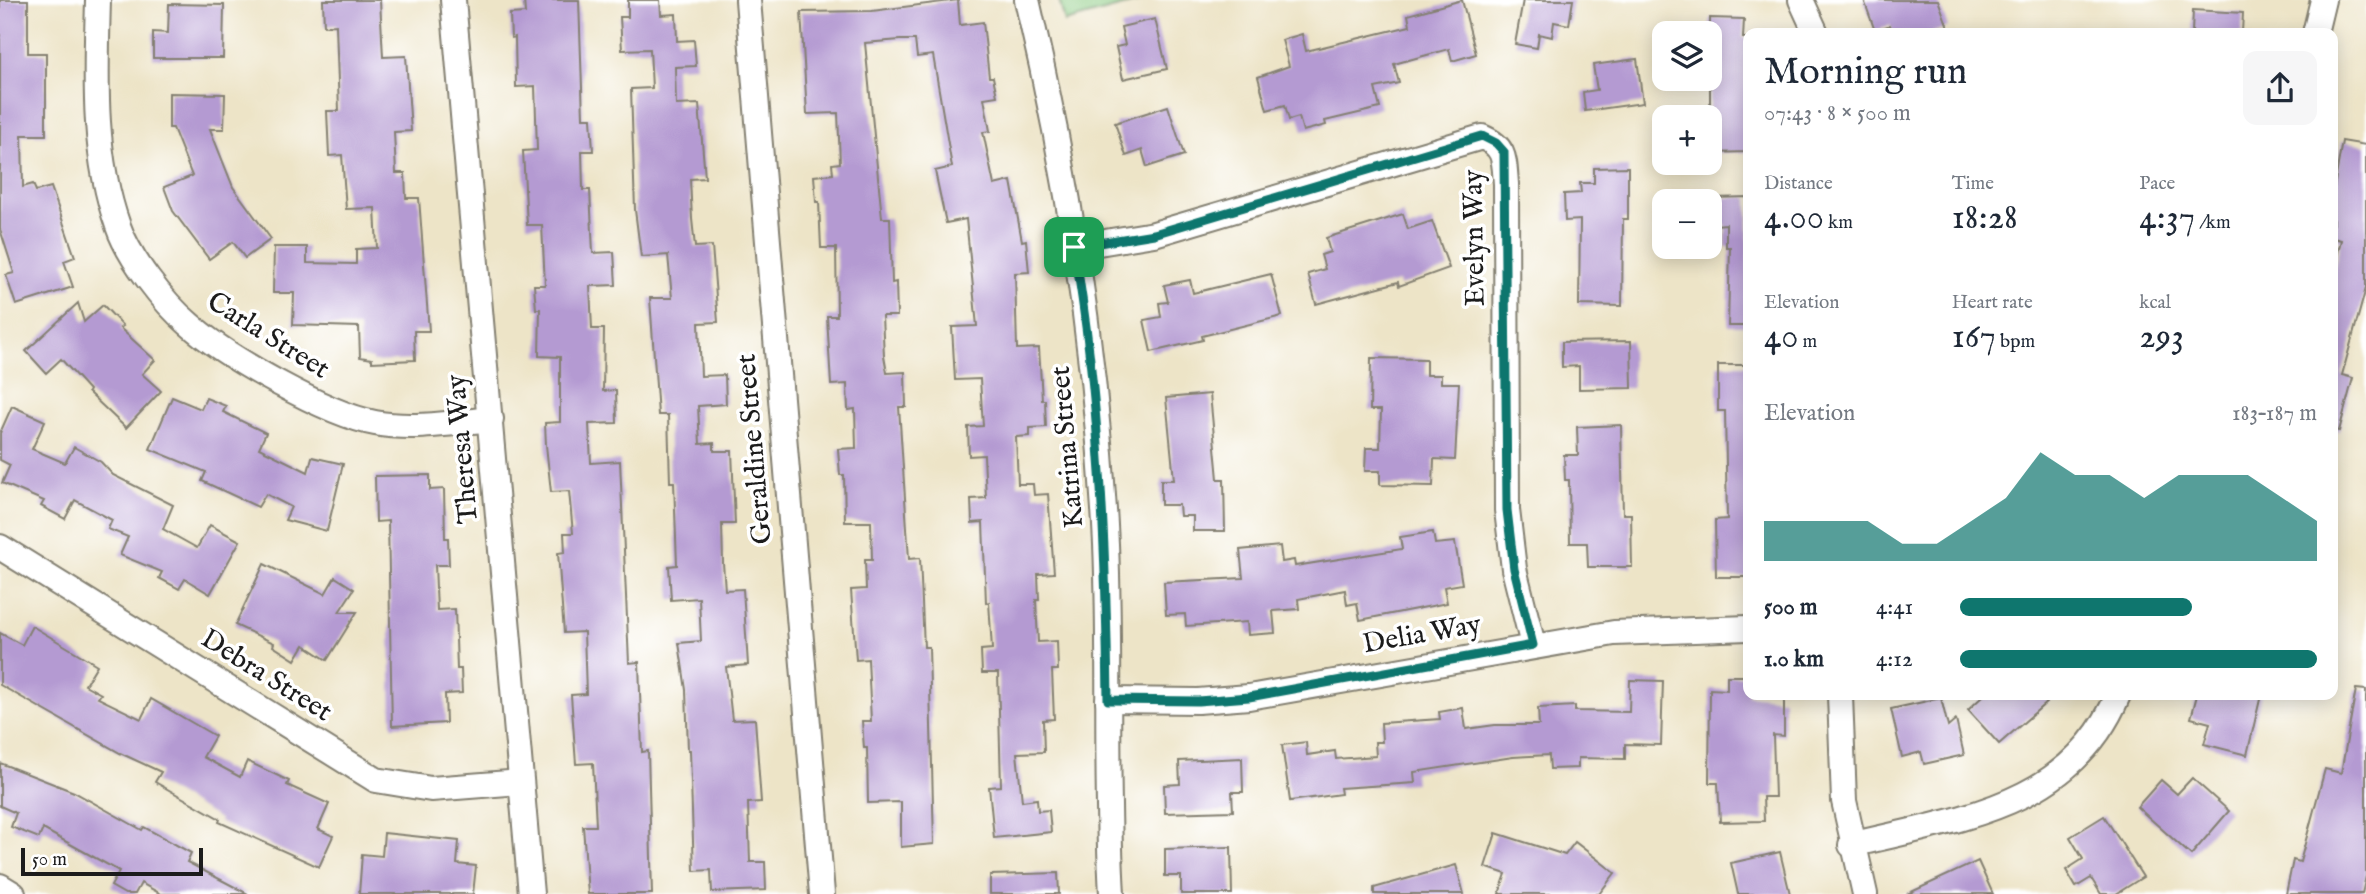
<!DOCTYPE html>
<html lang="en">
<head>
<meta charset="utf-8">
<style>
  :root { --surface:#fff; --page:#f6f6f7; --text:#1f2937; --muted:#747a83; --accent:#0f766e }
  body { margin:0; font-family:"IM FELL English",serif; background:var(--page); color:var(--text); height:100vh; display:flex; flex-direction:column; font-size:26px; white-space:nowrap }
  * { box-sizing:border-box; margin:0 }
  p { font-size:23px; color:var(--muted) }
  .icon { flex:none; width:38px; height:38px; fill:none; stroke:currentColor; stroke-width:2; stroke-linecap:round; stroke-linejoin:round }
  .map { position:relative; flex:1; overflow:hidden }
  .side { position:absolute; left:1743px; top:28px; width:595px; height:672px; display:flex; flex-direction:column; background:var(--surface); border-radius:14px; box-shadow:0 4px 18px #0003 }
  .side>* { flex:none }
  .fabs { position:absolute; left:1652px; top:21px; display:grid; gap:14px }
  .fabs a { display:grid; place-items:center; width:70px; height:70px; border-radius:14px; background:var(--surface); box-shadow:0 4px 18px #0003; font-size:35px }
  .scale { position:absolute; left:21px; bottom:18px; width:182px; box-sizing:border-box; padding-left:7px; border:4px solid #1c1c1c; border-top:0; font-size:19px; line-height:24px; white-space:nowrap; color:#1c1c1c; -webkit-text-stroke:5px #fff; paint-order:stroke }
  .pin { position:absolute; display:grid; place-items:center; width:60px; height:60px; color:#fff; margin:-30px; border-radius:14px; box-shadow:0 4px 10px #0006 }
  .round { display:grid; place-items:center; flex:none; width:74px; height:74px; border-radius:14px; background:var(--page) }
  .head { display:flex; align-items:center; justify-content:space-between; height:119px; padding:0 21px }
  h1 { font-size:38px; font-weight:600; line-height:52px }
  .figures { display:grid; grid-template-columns:repeat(3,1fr); gap:10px; height:119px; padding:7px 21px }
  .figures div { display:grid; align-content:center }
  .figures b { font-size:35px; font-weight:600 }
  .figures small { font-size:19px; font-weight:400 }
  .figures p { font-size:19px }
  .chart { height:196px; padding:14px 21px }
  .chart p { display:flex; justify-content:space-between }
  .chart svg { width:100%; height:126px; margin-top:7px; fill:var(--accent); opacity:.7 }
  ul { padding:0 21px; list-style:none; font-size:23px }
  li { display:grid; grid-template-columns:112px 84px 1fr; align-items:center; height:52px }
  li i { height:18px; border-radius:9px; background:var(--accent) }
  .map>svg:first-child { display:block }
  .green { fill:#8ccb82; stroke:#54744f; stroke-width:2 }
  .building { fill:#b49ad2 }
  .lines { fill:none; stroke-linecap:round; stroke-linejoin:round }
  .street-casing { stroke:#848072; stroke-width:28 }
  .street { stroke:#fff; stroke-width:24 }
  .route-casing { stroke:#fff; stroke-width:14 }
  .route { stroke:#0f766e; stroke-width:9 }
  .labels { text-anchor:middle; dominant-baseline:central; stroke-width:7; stroke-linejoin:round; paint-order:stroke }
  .street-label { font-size:28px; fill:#1c1c1c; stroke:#fff }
</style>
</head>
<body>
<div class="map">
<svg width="2366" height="894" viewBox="0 0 2366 894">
  <rect width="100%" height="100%" fill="#fff"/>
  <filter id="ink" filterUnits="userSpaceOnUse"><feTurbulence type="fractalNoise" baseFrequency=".0143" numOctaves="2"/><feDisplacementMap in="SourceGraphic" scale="14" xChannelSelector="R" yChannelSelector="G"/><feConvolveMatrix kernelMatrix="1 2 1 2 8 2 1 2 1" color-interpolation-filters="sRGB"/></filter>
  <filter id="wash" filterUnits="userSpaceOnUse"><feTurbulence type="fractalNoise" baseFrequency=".00686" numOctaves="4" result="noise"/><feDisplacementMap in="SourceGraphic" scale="28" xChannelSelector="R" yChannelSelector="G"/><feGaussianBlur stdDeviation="1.57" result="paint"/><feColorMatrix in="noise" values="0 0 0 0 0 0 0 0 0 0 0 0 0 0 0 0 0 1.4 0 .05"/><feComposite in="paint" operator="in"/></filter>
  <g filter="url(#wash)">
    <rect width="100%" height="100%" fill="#ede4c7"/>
    <!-- green -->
    <polygon class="green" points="1059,0 1144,0 1065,22"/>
    <g id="blocks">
      <!-- building -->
      <g class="building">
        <polygon points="0,0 28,0 28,53 46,53 46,135 22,135 23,187 33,184 36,191 51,187 75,257 64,261 73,287 16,305 6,275 14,273 0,229"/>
        <polygon points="323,0 380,0 383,57 406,56 411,131 394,132 396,173 405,173 406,198 419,198 429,331 414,331 415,360 372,362 372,359 360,357 359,327 293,325 294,293 273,293 274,247 307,247 307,263 356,264 356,249 377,248 375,208 346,209 342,155 329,156 327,111 339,111 336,25 324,26"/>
        <polygon points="524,0 579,0 583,118 591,118 593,151 582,151 583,190 590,190 593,253 614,252 616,285 590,286 592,329 604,329 603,391 616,390 617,423 589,424 591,463 620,461 629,663 639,662 642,752 648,751 652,894 588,894 583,826 596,826 593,763 576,764 571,695 586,694 584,632 564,633 558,553 565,552 564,533 573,533 569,491 551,492 546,445 545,423 560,422 560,357 539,356 540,309 536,309 534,285 545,285 542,225 527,225 523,151 537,150 535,86 516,87 515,37 511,38 510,14 525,13"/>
        <polygon points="628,0 660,0 661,15 676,14 677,41 694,40 696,66 675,67 676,105 699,104 705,178 690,179 692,219 695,247 712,246 718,322 699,323 701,376 725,375 726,404 698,406 700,444 714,443 714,451 732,451 735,524 722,524 723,563 725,590 743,589 748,665 726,667 732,720 755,719 761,802 748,803 750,862 765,862 766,890 712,892 711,870 694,871 690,750 688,750 686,690 679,643 701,641 699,598 671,600 669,566 677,565 674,482 670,482 668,415 658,415 650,298 672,298 668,255 641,257 635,210 631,89 652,88 650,49 622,50 620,17 628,17"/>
        <polygon points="958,0 960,25 983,22 989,77 993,77 997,96 984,98 990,131 983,132 994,185 1011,181 1022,241 1026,240 1029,272 1015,273 1017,349 1039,348 1042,400 1045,400 1046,427 1030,428 1030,436 1016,437 1018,484 1033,484 1034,495 1048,494 1054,573 1038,574 1039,600 1036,600 1038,642 1057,641 1058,670 1052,670 1054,719 1043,720 1044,752 1017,753 1022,801 1037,799 1038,811 1049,810 1051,832 994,838 989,787 1001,786 998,673 982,673 981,650 992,649 989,602 986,603 983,522 972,523 971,499 986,498 984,455 969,456 968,427 983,426 980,379 955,380 952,327 977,326 966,219 946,223 935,171 952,167 933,55 917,57 915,40 900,40 865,43 882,218 890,218 892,283 896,282 897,316 882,316 884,356 887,373 905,372 906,407 899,407 909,559 920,558 924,647 929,647 934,844 901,847 901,802 868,803 867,748 864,748 862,721 871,721 868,659 856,660 851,590 866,589 865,560 872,560 871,522 845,522 844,475 840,475 838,449 856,448 855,409 848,410 847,384 831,385 827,316 837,316 836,248 821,248 819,202 816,202 814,176 833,174 832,164 840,163 838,113 807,114 801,12 872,11"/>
        <polygon points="1462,0 1476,54 1452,61 1449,49 1394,64 1399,83 1375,88 1380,108 1325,121 1326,125 1303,131 1299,117 1289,120 1285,105 1267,110 1258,77 1289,66 1282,40 1302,34 1306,51 1410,26 1408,15"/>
        <polygon points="1523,0 1573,0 1569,25 1554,22 1552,37 1539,34 1537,48 1515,44"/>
        <polygon points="1864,0 1938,0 1948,27 1931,33 1893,33 1890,25 1875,31"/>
        <polygon points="169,4 224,5 223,58 153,58 153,32 168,33"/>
        <polygon points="2193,10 2243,13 2242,33 2192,33"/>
        <polygon points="1710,18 1744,19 1743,38 1748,38 1748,152 1710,153"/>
        <polygon points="1155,19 1167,69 1123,79 1116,47 1125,45 1121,27"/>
        <polygon points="1637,59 1643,103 1585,111 1583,92 1597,90 1593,65"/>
        <polygon points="169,93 225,94 224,129 210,129 233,187 271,239 245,258 233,242 209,259 173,211 164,187 192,176 173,128 169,128"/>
        <polygon points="1168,106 1184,155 1147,167 1142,150 1126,156 1115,123"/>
        <polygon points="2342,141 2366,145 2366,288 2342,375 2353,378 2339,431 2333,430 2333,272 2341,240 2333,238 2333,194"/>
        <polygon points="1628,167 1628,219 1623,219 1622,306 1579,305 1580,220 1565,221 1564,194 1581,193 1580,183 1594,183 1594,168"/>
        <polygon points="1748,197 1748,326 1728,326 1730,247 1726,247 1726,224 1715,225 1714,198"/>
        <polygon points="1403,214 1408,229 1432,221 1449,268 1399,286 1398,282 1316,304 1308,274 1325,269 1321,255 1330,252 1326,238"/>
        <polygon points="1271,274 1282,316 1202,336 1203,340 1151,352 1144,320 1161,317 1159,303 1168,302 1164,285 1190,280 1193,293"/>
        <polygon points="78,303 84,322 103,305 123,326 120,328 155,360 142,374 161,391 126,428 88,392 89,390 61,359 46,373 26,351"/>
        <polygon points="1631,341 1632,388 1579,389 1579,366 1562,367 1562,342"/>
        <polygon points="1371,358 1426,359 1426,375 1441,375 1441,383 1459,383 1455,460 1434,459 1433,486 1380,485 1380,471 1365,471 1366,448 1380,448 1381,410 1370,410"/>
        <polygon points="1718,365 1748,365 1748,577 1716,577 1715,520 1727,519 1725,411 1718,411"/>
        <polygon points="1210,394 1218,479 1224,479 1225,531 1193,531 1193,516 1180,516 1179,505 1161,505 1161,480 1174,480 1166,398"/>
        <polygon points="172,397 201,409 206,398 226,406 223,412 266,433 259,448 308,472 312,457 343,464 327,531 285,520 291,507 266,494 258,507 202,481 206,472 150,449"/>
        <polygon points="12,406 45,421 32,449 65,463 74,447 101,462 113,475 173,505 163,529 197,548 210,525 240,541 210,594 185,579 179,589 159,578 162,572 120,555 128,537 108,529 112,520 75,500 65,519 41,506 44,501 2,483 10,465 0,460 0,433"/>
        <polygon points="1621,425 1623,514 1631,514 1632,567 1588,567 1587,543 1570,543 1569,480 1565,480 1564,455 1578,455 1577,427"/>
        <polygon points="430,475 430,490 444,489 445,538 448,538 449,565 435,565 437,610 455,609 457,669 461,669 462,693 445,694 446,723 392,726 388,521 376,522 375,476"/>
        <polygon points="1433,532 1435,544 1455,542 1462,584 1444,587 1447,603 1360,620 1357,603 1347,605 1345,590 1298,599 1299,609 1273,611 1275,633 1248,635 1247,622 1186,626 1185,614 1166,615 1164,582 1243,578 1240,550 1280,546 1282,562 1294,560 1295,566 1402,549 1400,537"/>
        <polygon points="264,564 325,594 335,577 354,589 339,612 357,612 327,660 304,645 295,660 273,646 274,643 235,625"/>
        <polygon points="32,626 97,665 85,685 101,694 98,698 141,719 151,699 215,736 203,757 240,777 247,761 289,781 287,785 329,804 318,829 333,836 319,867 219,822 220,819 155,782 161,772 120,753 0,685 0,633 22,645"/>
        <polygon points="1727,676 1748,676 1748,695 1784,699 1784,736 1773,735 1775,797 1763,797 1764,821 1720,822 1718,783 1709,783 1710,689 1727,690"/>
        <polygon points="1630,680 1663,681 1661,745 1625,744 1625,759 1578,758 1578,768 1550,769 1549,755 1513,757 1414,772 1415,783 1340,788 1341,794 1290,801 1282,745 1306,742 1307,755 1335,751 1336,759 1376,756 1375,742 1382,742 1381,723 1440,719 1439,712 1463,708 1466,729 1495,725 1539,725 1538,708 1575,706 1575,711 1629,712"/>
        <polygon points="2356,689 2366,690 2366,876 2362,894 2286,894 2293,860 2300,862 2325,769 2341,773"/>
        <polygon points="1984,695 2055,695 1999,744 1968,710"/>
        <polygon points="2197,695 2261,695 2247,755 2204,744 2210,723 2191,718"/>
        <polygon points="1941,698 1948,727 1956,720 1964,755 1924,764 1921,752 1902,757 1891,709"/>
        <polygon points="1242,758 1243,792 1232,792 1233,811 1165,813 1164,785 1180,784 1179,761"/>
        <polygon points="0,763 74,792 142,830 144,827 191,853 187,862 248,894 161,894 141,883 135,894 125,894 111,886 119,871 43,829 39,838 11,827 16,813 0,806"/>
        <polygon points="2192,778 2229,811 2191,855 2137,807 2161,780 2177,794"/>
        <polygon points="2104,816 2143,877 2116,894 2101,894 2091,878 2076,887 2066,870 2083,859 2070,837"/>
        <polygon points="384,833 459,841 457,864 476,866 473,894 359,894 362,854 382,856"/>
        <polygon points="1496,833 1565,855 1575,842 1615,873 1599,894 1499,894 1506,874 1485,867"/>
        <polygon points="1231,847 1232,894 1181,894 1181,876 1165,876 1165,849"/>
        <polygon points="1780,852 1790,894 1738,894 1731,863"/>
        <polygon points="1978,861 1993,894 1907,894"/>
        <polygon points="1456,865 1464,894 1374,894 1374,888"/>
        <polygon points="1058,873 1059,894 990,894 990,875"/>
      </g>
    </g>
  </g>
  <g filter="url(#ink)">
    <use href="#blocks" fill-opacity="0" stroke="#848072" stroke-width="2"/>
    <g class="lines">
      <defs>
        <g id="street">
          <path d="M98 0C96 75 92 153 118 226 129 258 163 302 189 324 226 357 326 414 375 423 413 430 453 423 491 419"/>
          <polyline points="453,0 531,894"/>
          <polyline points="748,0 822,894"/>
          <path d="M1027 0C1069 178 1097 362 1106 544 1111 661 1105 778 1112 894"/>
          <polyline points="1801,0 1816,33"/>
          <polyline points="2315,33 2323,0"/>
          <path d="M1074 247 1154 234 1482 137C1506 147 1504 160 1506 184L1507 510 1514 569 1533 645"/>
          <polyline points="0,547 376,780 431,789 521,782"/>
          <polyline points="1840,695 1844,801 1865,894"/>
          <polyline points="1108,700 1198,701 1249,697 1614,633 1748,628"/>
          <path d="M1851 845C1956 819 2071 808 2118 695"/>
          <polyline points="0,886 13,894"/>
        </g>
      </defs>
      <!-- street casing -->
      <use href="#street" class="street-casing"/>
      <!-- street -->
      <use href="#street" class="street"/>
    </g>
  </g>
  <g class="lines" filter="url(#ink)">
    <defs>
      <path id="route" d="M1482 136 1496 143 1504 152 1507 510 1514 569 1533 645 1249 697 1198 701 1108 700C1106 548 1100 397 1074 247L1154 234Z"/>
    </defs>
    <!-- route casing -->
    <use href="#route" class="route-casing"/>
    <!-- route -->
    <use href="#route" class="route"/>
  </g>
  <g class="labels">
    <!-- street labels -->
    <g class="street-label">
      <text transform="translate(1475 238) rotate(-91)">Evelyn Way</text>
      <text transform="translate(268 336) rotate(32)">Carla Street</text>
      <text transform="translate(1068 447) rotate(-95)">Katrina Street</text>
      <text transform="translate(463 449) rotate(-95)">Theresa Way</text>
      <text transform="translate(755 449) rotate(-95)">Geraldine Street</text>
      <text transform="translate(1422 635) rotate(-10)">Delia Way</text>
      <text transform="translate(266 676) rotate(32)">Debra Street</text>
    </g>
  </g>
</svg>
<div class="fabs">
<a><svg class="icon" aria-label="layers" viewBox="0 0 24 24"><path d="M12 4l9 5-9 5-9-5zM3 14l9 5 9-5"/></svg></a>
<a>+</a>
<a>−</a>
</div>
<div class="scale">50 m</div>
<div class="pin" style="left:1074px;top:247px;background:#1e9e55"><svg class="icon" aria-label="arrive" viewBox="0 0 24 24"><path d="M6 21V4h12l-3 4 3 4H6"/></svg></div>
<section class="side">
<div class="head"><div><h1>Morning run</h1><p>07:43 · 8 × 500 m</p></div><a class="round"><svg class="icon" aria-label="share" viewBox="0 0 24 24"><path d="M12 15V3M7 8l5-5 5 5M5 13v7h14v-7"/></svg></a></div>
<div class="figures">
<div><p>Distance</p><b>4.00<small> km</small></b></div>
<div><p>Time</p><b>18:28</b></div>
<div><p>Pace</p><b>4:37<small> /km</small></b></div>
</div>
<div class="figures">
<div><p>Elevation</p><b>40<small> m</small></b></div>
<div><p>Heart rate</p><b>167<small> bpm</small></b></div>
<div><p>kcal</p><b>293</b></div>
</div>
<div class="chart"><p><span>Elevation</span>183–187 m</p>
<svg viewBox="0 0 160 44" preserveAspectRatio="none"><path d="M0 44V30L10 30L20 30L30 30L40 38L50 38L60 30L70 22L80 6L90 14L100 14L110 22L120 14L130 14L140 14L150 22L160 30V44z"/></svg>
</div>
<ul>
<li><b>500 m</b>4:41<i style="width:65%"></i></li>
<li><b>1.0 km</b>4:12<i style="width:100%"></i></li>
</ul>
</section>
</div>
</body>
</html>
